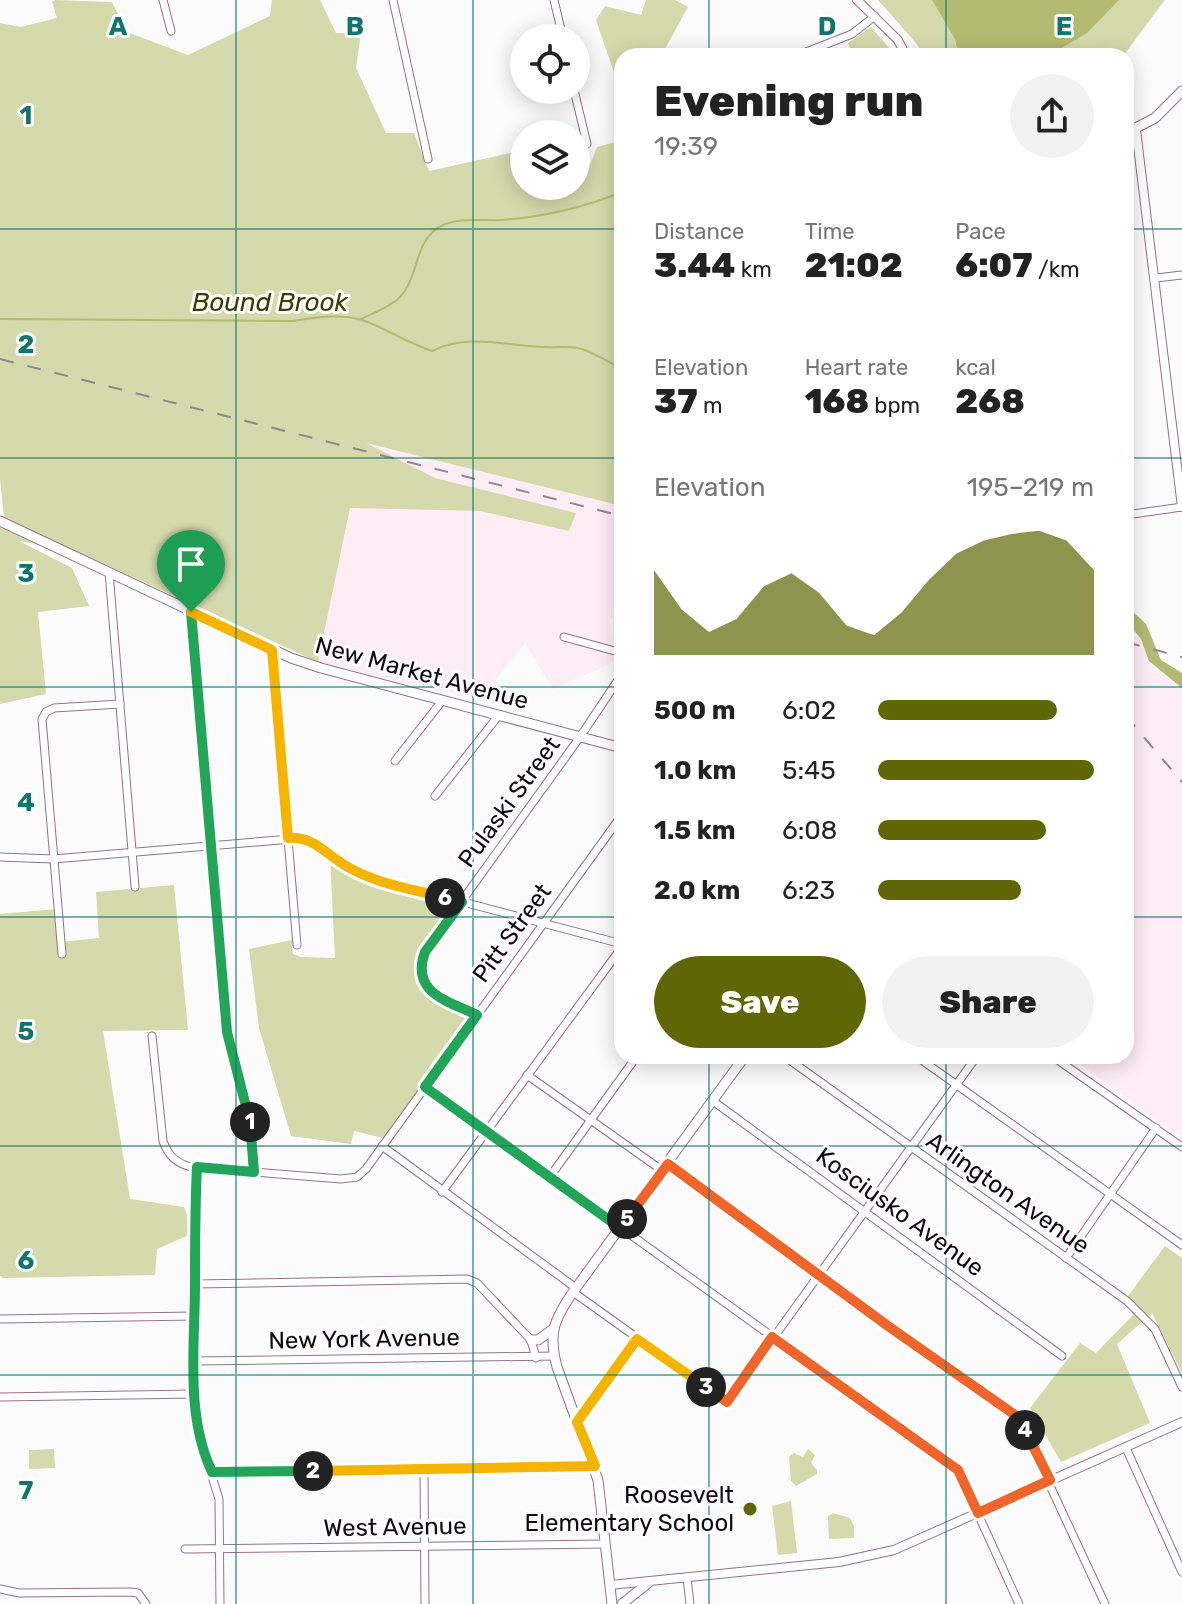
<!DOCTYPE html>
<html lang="en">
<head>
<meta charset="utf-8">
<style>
  :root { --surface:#fff; --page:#f2f2f2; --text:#222; --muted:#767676; --accent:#5f6603 }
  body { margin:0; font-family:Rubik,sans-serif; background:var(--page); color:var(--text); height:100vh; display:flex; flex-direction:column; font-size:30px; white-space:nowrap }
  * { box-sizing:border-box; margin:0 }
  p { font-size:26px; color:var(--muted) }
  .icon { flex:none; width:44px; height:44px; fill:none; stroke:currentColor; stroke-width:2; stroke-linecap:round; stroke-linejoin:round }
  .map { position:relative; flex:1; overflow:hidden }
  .sheet { position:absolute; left:614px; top:48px; width:520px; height:1016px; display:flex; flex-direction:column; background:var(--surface); border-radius:24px; box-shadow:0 4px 20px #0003 }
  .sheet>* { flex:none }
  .controls { position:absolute; left:510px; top:24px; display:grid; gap:16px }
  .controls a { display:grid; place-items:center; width:80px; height:80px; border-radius:50%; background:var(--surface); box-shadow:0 4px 20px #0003; font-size:40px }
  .pin { position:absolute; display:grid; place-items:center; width:68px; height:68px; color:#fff; margin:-82px -34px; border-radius:50% 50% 50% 0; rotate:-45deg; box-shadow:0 0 8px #0007 }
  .pin .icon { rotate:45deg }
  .km { position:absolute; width:40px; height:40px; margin:-20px; border-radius:50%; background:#222; color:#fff; font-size:22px; line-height:40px; text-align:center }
  .round { display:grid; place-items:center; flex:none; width:84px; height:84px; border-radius:42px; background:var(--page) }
  .overview { display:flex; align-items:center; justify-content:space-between; height:136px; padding:0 40px }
  h1 { font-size:44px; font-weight:800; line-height:60px }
  .metrics { display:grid; grid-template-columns:repeat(3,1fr); gap:12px; height:136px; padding:8px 40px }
  .metrics div { display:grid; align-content:center }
  .metrics b { font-size:34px; font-weight:800 }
  .metrics small { font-size:22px; font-weight:400 }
  .metrics p { font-size:22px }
  .chart { height:224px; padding:16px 40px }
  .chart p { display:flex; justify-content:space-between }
  .chart svg { width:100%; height:144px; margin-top:8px; fill:var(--accent); opacity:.7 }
  .primary-button { display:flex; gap:16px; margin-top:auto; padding:16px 40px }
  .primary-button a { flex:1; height:92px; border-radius:48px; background:var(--accent); color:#fff; font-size:32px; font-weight:800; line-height:92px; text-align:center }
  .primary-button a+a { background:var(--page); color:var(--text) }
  ul { padding:0 40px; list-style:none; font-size:26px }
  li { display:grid; grid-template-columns:128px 96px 1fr; align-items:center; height:60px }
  li i { height:20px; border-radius:10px; background:var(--accent) }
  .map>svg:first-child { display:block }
  .built { fill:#ffedf6 }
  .green { fill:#d4daab }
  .water { fill:#b3bb72 }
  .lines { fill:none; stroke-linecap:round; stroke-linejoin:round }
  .stream { stroke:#b3bb72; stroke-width:2 }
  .minor-casing { stroke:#937385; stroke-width:9 }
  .tertiary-casing { stroke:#937385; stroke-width:10 }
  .secondary-casing { stroke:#937385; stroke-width:11 }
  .minor { stroke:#fff; stroke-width:7 }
  .tertiary { stroke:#fff; stroke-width:8 }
  .secondary { stroke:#fff; stroke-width:9 }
  .rail { stroke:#8e898c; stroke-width:2; stroke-dasharray:14 14; stroke-linecap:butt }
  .split-1-casing { stroke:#fff; stroke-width:16 }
  .split-2-casing { stroke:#fff; stroke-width:16 }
  .split-3-casing { stroke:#fff; stroke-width:16 }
  .split-4-casing { stroke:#fff; stroke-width:16 }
  .split-5-casing { stroke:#fff; stroke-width:16 }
  .split-6-casing { stroke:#fff; stroke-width:16 }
  .split-7-casing { stroke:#fff; stroke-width:16 }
  .split-1 { stroke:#22a559; stroke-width:10 }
  .split-2 { stroke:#22a559; stroke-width:10 }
  .split-3 { stroke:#f5b400; stroke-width:10 }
  .split-4 { stroke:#f0652b; stroke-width:10 }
  .split-5 { stroke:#f0652b; stroke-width:10 }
  .split-6 { stroke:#22a559; stroke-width:10 }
  .split-7 { stroke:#f5b400; stroke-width:10 }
  .grid { fill:none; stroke:#0f766e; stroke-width:2; stroke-opacity:0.55 }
  .poi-dot { fill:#5f6603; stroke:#fff; stroke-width:3 }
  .labels { text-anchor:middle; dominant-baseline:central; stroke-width:6; stroke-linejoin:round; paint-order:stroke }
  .street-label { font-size:24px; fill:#13080f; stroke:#fff }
  .poi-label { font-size:24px; fill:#13080f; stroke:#fff; text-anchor:end }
  .water-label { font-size:26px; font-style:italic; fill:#3b3f04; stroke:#fff }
  .grid-label { font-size:26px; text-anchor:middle; font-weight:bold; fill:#0f766e; stroke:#fff; stroke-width:6; stroke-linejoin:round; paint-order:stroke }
</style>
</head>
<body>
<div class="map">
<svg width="1182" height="1604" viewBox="0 0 1182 1604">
  <rect width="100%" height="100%" fill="#fbfbfb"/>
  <!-- built -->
  <g class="built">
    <polygon points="362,442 622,506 622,604 610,621 615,662 553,689 525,643 480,700 318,662 350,508 480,511 569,531 575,513 435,478"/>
    <polygon points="1126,633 1141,639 1149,661 1182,688 1182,1138 1068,1056 1126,1056"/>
  </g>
  <!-- green -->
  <g class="green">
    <polygon points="55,0 112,2 127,32 188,55 270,16 272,0 320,0 336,33 361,33 356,68 386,133 414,133 429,171 524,150 524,186 576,186 576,143 586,147 585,177 597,147 622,140 621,93 596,20 605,6 641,15 646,0 675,0 688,7 661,56 622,56 622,506 366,443 435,478 576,513 569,531 480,511 350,508 318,662 76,551 19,541 72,568 89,606 38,612 46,694 0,704 0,527 4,517 0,479 0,23 21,27 57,18 52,2"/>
    <polygon points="878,0 1165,0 1123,56 924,56 916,43"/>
    <polygon points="871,27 896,56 853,56 848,43"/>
    <polygon points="330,856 387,883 461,902 422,959 430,990 477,1012 387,1139 354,1131 351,1144 291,1136 259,1028 249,949 292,940 293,954 301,957 335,958"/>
    <polygon points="174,885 188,1030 103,1031 130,1199 184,1207 193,1233 157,1249 155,1275 3,1278 0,1276 0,914 58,909 61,942 99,938 96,892"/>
    <polygon points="1165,1246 1182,1258 1182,1373 1152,1313 1117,1344 1150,1423 1061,1462 1030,1408 1080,1343 1096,1353 1133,1315 1128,1296"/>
    <polygon points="54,1449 55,1468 29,1469 29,1450"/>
    <polygon points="808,1449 815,1455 811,1463 817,1470 817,1474 796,1486 791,1481 789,1457 794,1453 803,1457"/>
    <polygon points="791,1501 797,1553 778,1555 772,1506"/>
    <polygon points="833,1513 850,1518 854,1526 854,1538 829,1539 828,1516"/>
  </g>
  <!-- water -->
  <g class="water">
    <polygon points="932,0 1119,0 1087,33 1048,56 959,56 955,39"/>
    <polygon points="1126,605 1146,624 1161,660 1182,673 1182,688 1149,661 1141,639 1126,621"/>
  </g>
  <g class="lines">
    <!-- stream -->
    <g class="stream">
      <path d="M0 319 292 321C314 318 340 313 362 320 386 328 407 343 432 351 469 333 505 346 545 347 557 348 571 345 582 349 596 354 609 362 622 369"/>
      <path d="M361 319C373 313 390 307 399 298 420 277 413 241 441 226 458 217 484 221 502 220 542 217 585 207 622 192"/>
    </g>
    <defs>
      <g id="minor">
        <polyline points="163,0 171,31"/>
        <polyline points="393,0 428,159"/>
        <polyline points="554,0 563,38"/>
        <polyline points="796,56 852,34 875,16"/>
        <polyline points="574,90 587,144"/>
        <polyline points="1156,278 1182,275"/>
        <polyline points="1126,515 1182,507"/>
        <polyline points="109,572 135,887"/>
        <polyline points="191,612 227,1032 249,1118 254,1172"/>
        <polyline points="564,637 622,653"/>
        <polyline points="272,650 297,945"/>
        <polyline points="395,761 442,701"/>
        <polyline points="435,796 499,715"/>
        <path d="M0 857 53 859 303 838C328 846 346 869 372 878L622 944"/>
        <polyline points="62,954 42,719 46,712 54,708 120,704"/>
        <path d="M477 1015C448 1001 411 993 425 952L580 737 622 674"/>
        <path d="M152 1036 163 1141C168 1156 177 1164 192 1167L341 1179 357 1177 366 1169 622 815"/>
        <polyline points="784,1056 1127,1301 1155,1329 1182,1387"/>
        <polyline points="916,1056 1182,1245"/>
        <polyline points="1052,1056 1182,1147"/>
        <polyline points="527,1075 663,1171"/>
        <polyline points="425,1087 958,1470 1019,1604"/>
        <polyline points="713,1101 1062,1356"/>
        <polyline points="382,1146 576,1288"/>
        <polyline points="668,1164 888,1326 1018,1417 1105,1604"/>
        <polyline points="197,1167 194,1240 195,1394 198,1432 219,1499 220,1604"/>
        <polyline points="549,1178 637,1056"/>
        <polyline points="442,1192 622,947"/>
        <polyline points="1066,1258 1156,1128"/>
        <polyline points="195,1284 467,1279 477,1283 531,1340 536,1358"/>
        <polyline points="573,1292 727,1402 977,1056"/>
        <polyline points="0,1319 194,1316"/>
        <polyline points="195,1361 554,1356"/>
        <polyline points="0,1397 195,1394"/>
        <polyline points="577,1422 637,1339"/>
        <polyline points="1126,1448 1182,1572"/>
        <polyline points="424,1469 425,1604"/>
        <polyline points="212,1472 595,1466"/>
        <polyline points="185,1549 605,1544"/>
        <polyline points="687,1578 690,1604"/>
        <polyline points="0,1589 19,1593 130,1592 138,1593 146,1604"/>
      </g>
      <g id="tertiary">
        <polyline points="857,0 898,40 906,56"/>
        <polyline points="1136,130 1182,507"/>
        <polyline points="610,1585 839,1562 894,1550 1182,1422"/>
      </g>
      <g id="secondary">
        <polyline points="1126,133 1155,118 1182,91"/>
        <polyline points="0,521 291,658 321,668 622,748"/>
        <polyline points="531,1340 538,1340 552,1330"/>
        <path d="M612 1604 598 1480 557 1367C548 1333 554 1320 573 1292L745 1056"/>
        <polyline points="622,1604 648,1583"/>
      </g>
    </defs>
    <!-- minor casing -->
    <use href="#minor" class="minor-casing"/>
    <!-- tertiary casing -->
    <use href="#tertiary" class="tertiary-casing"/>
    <!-- secondary casing -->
    <use href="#secondary" class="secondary-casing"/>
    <!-- minor -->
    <use href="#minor" class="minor"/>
    <!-- tertiary -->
    <use href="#tertiary" class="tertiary"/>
    <!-- secondary -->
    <use href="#secondary" class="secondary"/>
    <!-- rail -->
    <g class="rail">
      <polyline points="0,359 622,516"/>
      <polyline points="1126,642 1182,657"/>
      <polyline points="1126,716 1182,782"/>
    </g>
  </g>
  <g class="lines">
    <defs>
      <polyline id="split-1" points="191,612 227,1032 250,1122"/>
      <path id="split-2" d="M250 1122 254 1172 197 1167C195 1206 195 1245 195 1284 195 1345 185 1415 212 1472L313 1471"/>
      <polyline id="split-3" points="313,1471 595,1466 577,1422 637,1339 706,1387"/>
      <polyline id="split-4" points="706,1387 727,1402 772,1337 958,1470 978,1513 1050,1480 1025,1430"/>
      <polyline id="split-5" points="627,1219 668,1164 888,1326 1018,1417 1025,1430"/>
      <path id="split-6" d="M445 898 462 902 425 952C410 993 448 1001 477 1015L425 1087 620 1228 627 1219"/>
      <path id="split-7" d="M191 612 272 650 288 838C315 836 326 855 348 867 377 884 413 889 445 898"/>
    </defs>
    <!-- split-1 casing -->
    <use href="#split-1" class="split-1-casing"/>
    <!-- split-2 casing -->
    <use href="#split-2" class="split-2-casing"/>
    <!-- split-3 casing -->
    <use href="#split-3" class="split-3-casing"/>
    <!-- split-4 casing -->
    <use href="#split-4" class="split-4-casing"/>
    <!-- split-5 casing -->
    <use href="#split-5" class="split-5-casing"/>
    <!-- split-6 casing -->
    <use href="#split-6" class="split-6-casing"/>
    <!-- split-7 casing -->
    <use href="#split-7" class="split-7-casing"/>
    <!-- split-1 -->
    <use href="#split-1" class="split-1"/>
    <!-- split-2 -->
    <use href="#split-2" class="split-2"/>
    <!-- split-3 -->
    <use href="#split-3" class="split-3"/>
    <!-- split-4 -->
    <use href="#split-4" class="split-4"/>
    <!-- split-5 -->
    <use href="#split-5" class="split-5"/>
    <!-- split-6 -->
    <use href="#split-6" class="split-6"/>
    <!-- split-7 -->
    <use href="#split-7" class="split-7"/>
  </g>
  <!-- grid -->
  <path class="grid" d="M236 0V1604M473 0V1604M709 0V56M946 0V56M0 229H622M1126 229H1182M0 458H622M1126 458H1182M0 687H622M1126 687H1182M0 917H622M1126 917H1182M709 1056V1604M946 1056V1604M0 1146H1182M0 1375H1182"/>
  <!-- markers -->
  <circle class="poi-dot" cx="750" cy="1509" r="8"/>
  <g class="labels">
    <!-- street labels -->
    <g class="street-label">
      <text transform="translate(422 673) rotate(15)">New Market Avenue</text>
      <text transform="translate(509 802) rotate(-54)">Pulaski Street</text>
      <text transform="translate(512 933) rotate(-54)">Pitt Street</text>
      <text transform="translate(1008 1193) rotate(35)">Arlington Avenue</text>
      <text transform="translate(900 1212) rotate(36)">Kosciusko Avenue</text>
      <text transform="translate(364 1339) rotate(-1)">New York Avenue</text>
      <text transform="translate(395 1527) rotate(-1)">West Avenue</text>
    </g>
    <!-- poi labels -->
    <g class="poi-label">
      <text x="734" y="1495">Roosevelt<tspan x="734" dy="28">Elementary School</tspan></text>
    </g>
    <!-- water labels -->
    <g class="water-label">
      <text x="270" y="302">Bound Brook</text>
    </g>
  </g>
  <g class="grid-label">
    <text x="118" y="35">A</text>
    <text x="355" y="35">B</text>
    <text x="827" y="35">D</text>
    <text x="1064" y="35">E</text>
    <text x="26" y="124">1</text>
    <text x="26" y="353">2</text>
    <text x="26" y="582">3</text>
    <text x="26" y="811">4</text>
    <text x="26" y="1040">5</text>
    <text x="26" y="1269">6</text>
    <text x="26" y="1499">7</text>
  </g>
</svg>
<div class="controls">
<a><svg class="icon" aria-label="locate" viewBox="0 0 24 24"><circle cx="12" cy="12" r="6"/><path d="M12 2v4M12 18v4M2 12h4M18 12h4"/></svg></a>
<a><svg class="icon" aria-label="layers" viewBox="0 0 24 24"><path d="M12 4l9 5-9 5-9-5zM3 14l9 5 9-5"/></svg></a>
</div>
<div class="pin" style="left:191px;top:612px;background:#1e9e55"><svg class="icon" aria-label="arrive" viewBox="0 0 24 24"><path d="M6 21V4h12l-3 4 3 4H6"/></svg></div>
<b class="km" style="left:250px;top:1122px">1</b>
<b class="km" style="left:313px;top:1471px">2</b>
<b class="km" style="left:706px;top:1387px">3</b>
<b class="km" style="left:1025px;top:1430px">4</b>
<b class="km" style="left:627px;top:1219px">5</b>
<b class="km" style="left:445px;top:898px">6</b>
<section class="sheet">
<div class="overview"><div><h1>Evening run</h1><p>19:39</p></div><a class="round"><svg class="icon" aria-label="share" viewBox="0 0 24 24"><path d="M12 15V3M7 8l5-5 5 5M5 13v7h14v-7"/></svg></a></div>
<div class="metrics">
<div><p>Distance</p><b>3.44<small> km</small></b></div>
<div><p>Time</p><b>21:02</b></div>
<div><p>Pace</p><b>6:07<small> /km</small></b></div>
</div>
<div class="metrics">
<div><p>Elevation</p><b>37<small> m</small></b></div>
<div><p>Heart rate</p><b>168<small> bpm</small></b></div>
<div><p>kcal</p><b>268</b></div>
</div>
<div class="chart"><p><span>Elevation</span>195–219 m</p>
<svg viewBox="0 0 160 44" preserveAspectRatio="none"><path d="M0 44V18L10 30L20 37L30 33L40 23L50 19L60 25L70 35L80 38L90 31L100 21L110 13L120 9L130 7L140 6L150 9L160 18V44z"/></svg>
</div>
<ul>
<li><b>500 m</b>6:02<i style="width:83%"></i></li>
<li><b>1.0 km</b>5:45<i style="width:100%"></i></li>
<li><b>1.5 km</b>6:08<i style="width:78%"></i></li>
<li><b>2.0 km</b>6:23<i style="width:66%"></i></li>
</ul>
<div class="primary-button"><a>Save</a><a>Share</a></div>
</section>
</div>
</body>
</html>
